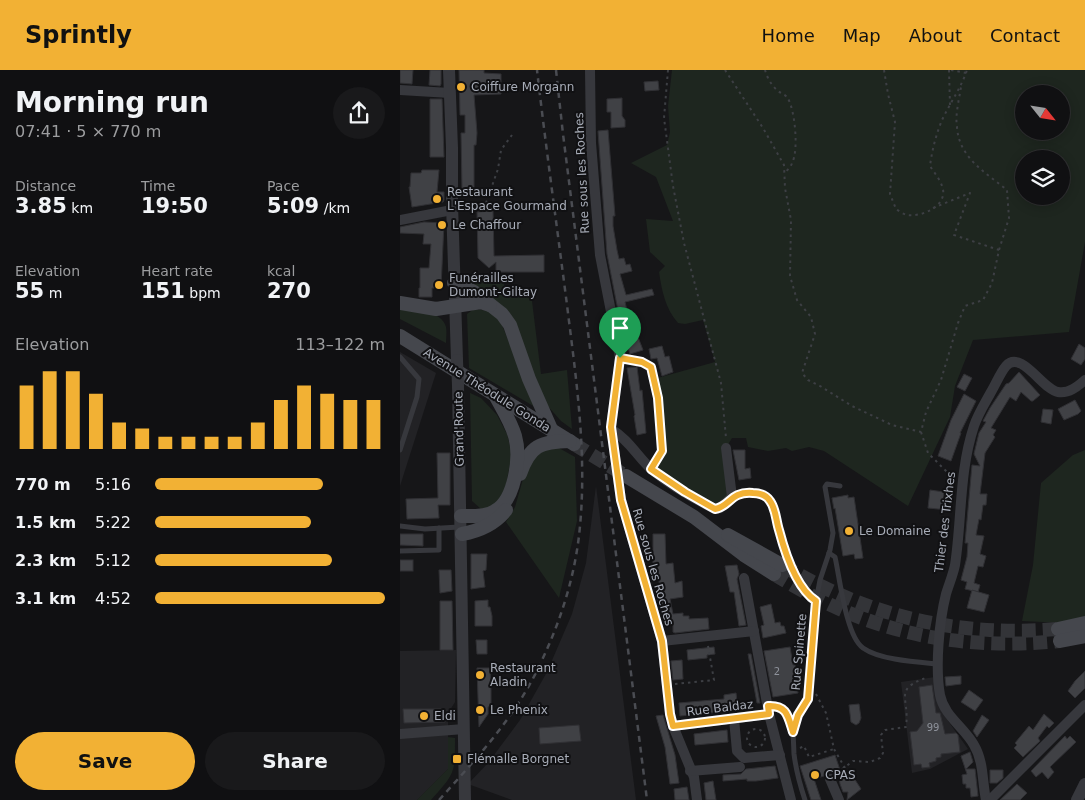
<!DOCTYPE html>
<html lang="en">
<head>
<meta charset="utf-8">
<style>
  :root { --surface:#101012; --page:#19191b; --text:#f1f3f6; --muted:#9c9d9f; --line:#303032; --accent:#f2b134 }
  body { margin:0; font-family:"DejaVu Sans",sans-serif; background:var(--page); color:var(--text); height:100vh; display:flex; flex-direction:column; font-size:19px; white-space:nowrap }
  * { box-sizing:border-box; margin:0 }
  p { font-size:16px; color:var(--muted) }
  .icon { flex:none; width:28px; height:28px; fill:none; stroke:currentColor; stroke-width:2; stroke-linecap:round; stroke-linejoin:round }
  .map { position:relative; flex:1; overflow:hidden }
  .panel { display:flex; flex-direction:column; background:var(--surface); width:400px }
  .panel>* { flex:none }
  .needle { width:32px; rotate:120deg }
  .tools { position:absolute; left:615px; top:15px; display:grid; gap:10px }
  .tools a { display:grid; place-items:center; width:55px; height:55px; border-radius:50%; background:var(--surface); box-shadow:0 2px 12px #0003,0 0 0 1px var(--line); font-size:25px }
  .pin { position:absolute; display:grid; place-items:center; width:42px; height:42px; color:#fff; margin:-51px -21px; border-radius:50% 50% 50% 0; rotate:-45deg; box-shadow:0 0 5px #0007 }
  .pin .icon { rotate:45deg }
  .round { display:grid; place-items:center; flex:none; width:52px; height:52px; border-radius:26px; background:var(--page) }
  .summary { display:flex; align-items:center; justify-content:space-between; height:85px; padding:0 15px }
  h1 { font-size:28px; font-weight:800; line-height:38px }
  .figures { display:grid; grid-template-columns:repeat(3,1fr); gap:8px; height:85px; padding:5px 15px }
  .figures div { display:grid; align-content:center }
  .figures b { font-size:21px; font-weight:800 }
  .figures small { font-size:14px; font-weight:400 }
  .figures p { font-size:14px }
  .chart { height:140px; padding:10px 15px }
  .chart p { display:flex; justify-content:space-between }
  .chart svg { width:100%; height:90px; margin-top:5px; stroke:var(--accent); stroke-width:6 }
  .button { display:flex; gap:10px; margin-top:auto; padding:10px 15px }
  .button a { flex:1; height:58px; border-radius:30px; background:var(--accent); color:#111; font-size:20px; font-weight:800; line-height:58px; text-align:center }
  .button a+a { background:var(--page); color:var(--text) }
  ul { padding:0 15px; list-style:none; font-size:16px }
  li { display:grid; grid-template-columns:80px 60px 1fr; align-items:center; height:38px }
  li i { height:12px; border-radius:6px; background:var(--accent) }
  header { display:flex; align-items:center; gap:30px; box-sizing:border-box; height:70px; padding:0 25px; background:var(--accent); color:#111 }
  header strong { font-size:24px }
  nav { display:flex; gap:28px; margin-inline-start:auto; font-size:18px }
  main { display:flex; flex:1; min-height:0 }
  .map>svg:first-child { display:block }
  .built { fill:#222225 }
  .green { fill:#1e261f; fill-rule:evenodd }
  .building { fill:#404145; stroke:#303034 }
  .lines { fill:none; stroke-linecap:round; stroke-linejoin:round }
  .secondary-tunnel { stroke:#333438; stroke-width:14; stroke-dasharray:14 7; stroke-linecap:butt }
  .path { stroke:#3d3f44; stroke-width:2; stroke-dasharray:2.5 4; stroke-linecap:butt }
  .service { stroke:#37383d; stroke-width:5 }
  .minor { stroke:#37383d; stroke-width:10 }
  .tertiary { stroke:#37383d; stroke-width:12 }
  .secondary { stroke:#45474d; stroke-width:14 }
  .rail { stroke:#4a4c52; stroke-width:2.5; stroke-dasharray:6 5; stroke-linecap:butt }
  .tertiary-bridge { stroke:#37383d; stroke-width:12 }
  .route-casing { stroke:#fff; stroke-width:10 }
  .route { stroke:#f2b134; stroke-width:6 }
  .poi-dot { fill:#f2b134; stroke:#111113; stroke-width:2 }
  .labels { text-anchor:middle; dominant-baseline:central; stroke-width:4; stroke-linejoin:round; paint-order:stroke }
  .number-label { font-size:10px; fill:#8e929b }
  .poi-label { font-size:12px; fill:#a8adb8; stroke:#111113; text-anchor:start }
  .street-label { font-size:12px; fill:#a8adb8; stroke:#111113 }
</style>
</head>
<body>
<header>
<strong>Sprintly</strong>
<nav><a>Home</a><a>Map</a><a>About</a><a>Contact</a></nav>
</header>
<main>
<section class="panel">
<div class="summary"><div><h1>Morning run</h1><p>07:41 · 5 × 770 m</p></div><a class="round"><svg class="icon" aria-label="share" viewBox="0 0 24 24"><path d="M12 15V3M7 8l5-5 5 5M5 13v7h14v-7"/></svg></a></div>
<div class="figures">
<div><p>Distance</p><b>3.85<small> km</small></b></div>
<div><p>Time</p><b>19:50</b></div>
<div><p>Pace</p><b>5:09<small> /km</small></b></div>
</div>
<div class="figures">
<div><p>Elevation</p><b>55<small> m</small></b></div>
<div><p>Heart rate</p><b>151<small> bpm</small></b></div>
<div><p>kcal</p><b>270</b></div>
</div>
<div class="chart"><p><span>Elevation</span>113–122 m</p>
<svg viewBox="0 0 160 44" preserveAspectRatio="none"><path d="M5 44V13M15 44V6M25 44V6M35 44V17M45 44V31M55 44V34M65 44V38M75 44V38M85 44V38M95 44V38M105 44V31M115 44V20M125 44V13M135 44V17M145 44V20M155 44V20"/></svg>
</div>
<ul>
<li><b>770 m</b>5:16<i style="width:73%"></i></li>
<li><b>1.5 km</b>5:22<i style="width:68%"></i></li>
<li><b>2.3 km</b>5:12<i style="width:77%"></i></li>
<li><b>3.1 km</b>4:52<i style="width:100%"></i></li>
</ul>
<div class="button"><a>Save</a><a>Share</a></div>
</section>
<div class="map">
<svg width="685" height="730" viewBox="0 0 685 730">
  <rect width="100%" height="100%" fill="#161618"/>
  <!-- built -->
  <g class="built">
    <polygon points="0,282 36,303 0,416"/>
    <polygon points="196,416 236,730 112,730 68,714 88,693 120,650 147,602 172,544 186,493"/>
    <polygon points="56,580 55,632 48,643 48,699 17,730 0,730 0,581"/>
    <polygon points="535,607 541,641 568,679 530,699 512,703 501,612"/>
  </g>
  <!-- green -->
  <g class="green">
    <path d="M272 0H685V172L669 262 573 270 555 316 550 347 508 436 424 381 409 377 392 381 386 378 368 381 348 377 346 368H332L326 378 332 427 320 438 251 399 262 381 254 309 315 292 303 250 285 254 278 253C265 238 262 221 259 202L265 196 250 182 246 149 273 151 256 107 231 93 267 75 270 62 268 36ZM624 24H661V61H624ZM624 89H661V126H624Z"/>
    <path d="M63 211H103C105 224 120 226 131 223L141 304 167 300 172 359 161 351 146 334 111 248Z"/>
    <path d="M0 239C14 241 42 240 46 257 47 262 46 268 46 273L0 249Z"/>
    <polygon points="74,239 89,241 100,250 135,337 69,298 67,244"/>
    <polygon points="70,323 81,328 97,345 107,364 112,383 104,426 96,436 81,439 72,431"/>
    <polygon points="159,378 175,387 177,451 159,528 106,452 115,437 127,395 141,380"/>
    <polygon points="685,380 685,550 665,553 622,551 633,495 641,413 673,385"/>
    <path d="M48 667 55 668C55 704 55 703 31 730H17L48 699Z"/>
  </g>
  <!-- building -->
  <g class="building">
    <polygon points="0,0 13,0 12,14 0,13"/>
    <polygon points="30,0 41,0 41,14 40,16 29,15"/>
    <polygon points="59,0 84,0 84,3 101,4 101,24 74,25 77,63 76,75 74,75 74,119 62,119 61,63 65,63 65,45 60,45"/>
    <polygon points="258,11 259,20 245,21 244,12"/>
    <polygon points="222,28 222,46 225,50 225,57 211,58 211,42 207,42 207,29"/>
    <polygon points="30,29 42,29 44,87 30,87"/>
    <polygon points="208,60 215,146 213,146 213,156 217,180 219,189 224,188 226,195 230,194 232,201 220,204 226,225 252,219 254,225 225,232 231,257 234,262 236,262 243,280 230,284 224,265 223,266 207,184 198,61"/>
    <polygon points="22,100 39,100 37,122 44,122 44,130 43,132 12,137 9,117 10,117 11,103 21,103"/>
    <polygon points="93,141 94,186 144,185 144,202 96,202 96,192 89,198 78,188 77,142"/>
    <polygon points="24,152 44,153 41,218 32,218 32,227 19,227 19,218 20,218 20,198 29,198 31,174 23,174 24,164 0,163 0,157"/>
    <polygon points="679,274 685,278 685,289 681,295 671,289"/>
    <polygon points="262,276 265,287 269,286 273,302 262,306 257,288 251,289 249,279"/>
    <polygon points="237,297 240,321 242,320 246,363 237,365 234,346 235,345 227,298"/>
    <polygon points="619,302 640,325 633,331 631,331 621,322 616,331 610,327 591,358 596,360 593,365 595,367 585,383 580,424 587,424 586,435 583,435 581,450 579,449 576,465 584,466 580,484 586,486 583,497 578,496 574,513 580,515 578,522 565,519 567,512 561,510 567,487 568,473 565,473 572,395 580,396 574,384 579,363 586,352 583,351 590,338 606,314 609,313"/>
    <polygon points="564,304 572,308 565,321 557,317"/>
    <polygon points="564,324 576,331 560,363 561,363 551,391 538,386 551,350"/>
    <polygon points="675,330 681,341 678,344 664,350 658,339"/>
    <polygon points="643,339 653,340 651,354 641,352"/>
    <polygon points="333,380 345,380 345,399 350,398 351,408 339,410"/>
    <polygon points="37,383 50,383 50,435 38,435 39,448 7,449 6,429 38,428"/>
    <polygon points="530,420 544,422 543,432 548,440 528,438"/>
    <polygon points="448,425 448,428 454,427 463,488 455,489 454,484 443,486 435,438 434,439 432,428"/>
    <polygon points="0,464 23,464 23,476 0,475"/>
    <polygon points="253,464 265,464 266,494 273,493 275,513 282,511 283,527 270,529 273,544 283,543 283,546 289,546 289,549 308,548 309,559 275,563 273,562 273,550 264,551 263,548 257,528 256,521 260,520 257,492 253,493"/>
    <polygon points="71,484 87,484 86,500 83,501 85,517 71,519"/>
    <rect x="0" y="490" width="13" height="11"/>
    <polygon points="337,495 339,504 337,509 346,555 339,556 334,522 330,522 325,496"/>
    <polygon points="39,500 51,500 52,521 40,523"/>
    <polygon points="572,520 589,525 584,542 567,538"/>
    <polygon points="88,530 88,537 90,537 92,546 92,556 75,556 75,531"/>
    <polygon points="40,531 52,531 53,580 40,580"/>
    <polygon points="371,534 375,553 380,552 381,556 384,556 386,563 363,568 361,556 364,555 360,537"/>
    <polygon points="76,570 87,570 87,584 77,584"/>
    <polygon points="314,577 315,584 307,585 307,588 288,590 287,580"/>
    <polygon points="390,577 393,595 395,595 398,623 373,627 364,581"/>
    <polygon points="348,584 351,584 360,633 357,633"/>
    <polygon points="282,590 283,609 273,610 271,591"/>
    <polygon points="77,598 90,598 91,620 91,636 88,637 88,644 79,657"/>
    <polygon points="685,601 685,618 675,628 668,621 675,611"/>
    <polygon points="561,606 561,614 546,616 545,607"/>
    <polygon points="532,615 536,643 540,643 545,664 556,663 558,665 560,682 541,684 541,687 536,688 536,691 529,693 530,697 522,698 521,694 514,695 510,662 517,661 523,653 519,617"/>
    <polygon points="569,620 583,630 575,641 561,632"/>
    <polygon points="336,623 338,640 280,646 279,633 324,629 324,625"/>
    <polygon points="459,634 461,648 459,653 456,655 451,652 449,635"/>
    <polygon points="3,639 44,639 45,652 4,653"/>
    <polygon points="644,644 654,653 649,658 647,656 638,668 640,671 623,687 614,678 617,675 615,673 629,656 633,660"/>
    <polygon points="263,645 275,685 279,713 270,714 265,677 256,646"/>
    <polygon points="582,645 589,650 577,667 573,661"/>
    <polygon points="179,655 181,671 140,674 139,658"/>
    <polygon points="327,660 328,672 295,675 294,664"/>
    <polygon points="665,666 667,669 670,666 676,672 650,697 654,702 648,709 642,702 636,707 631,701"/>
    <polygon points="570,682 573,692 566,699 575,699 578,726 571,727 570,718 566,718 566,714 563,714 562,705 567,704 561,686"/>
    <polygon points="435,685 440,700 428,703 424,706 414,709 421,730 411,730 400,696"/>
    <polygon points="375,696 378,708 356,711 347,711 347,709 323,711 323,705 341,704 346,699"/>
    <polygon points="590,700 603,700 603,708 597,713 590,713"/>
    <polygon points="450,702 461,719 447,730 448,722 443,722 440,714 439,706"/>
    <polygon points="313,711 316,730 306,730 304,713"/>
    <polygon points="617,714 627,723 620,730 600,730"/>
    <polygon points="287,717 289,730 275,730 274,719"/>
  </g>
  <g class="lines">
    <!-- secondary-tunnel -->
    <g class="secondary-tunnel">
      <polyline points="174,374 226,406"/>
      <path d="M382 495C469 547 557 567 658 559"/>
      <path d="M374 504C467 562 552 581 660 571"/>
    </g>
    <!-- path -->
    <g class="path">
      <polyline points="268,0 264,48 273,116 284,173 321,313 326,368"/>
      <path d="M325 0 363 58 384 95 385 118 391 150 390 206 397 230 411 247 415 264 402 303 408 310 420 316 452 336 492 355 521 362 526 342 541 310 558 253 565 236 583 230 592 213 599 180 609 148 607 120C585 102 559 88 557 57 555 45 559 30 561 17"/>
      <path d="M365 0C367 7 371 15 377 20 380 23 384 24 387 27 395 38 399 81 392 93 391 97 387 100 385 103"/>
      <path d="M484 0 488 24 495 52 490 124 496 139C499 141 503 144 507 145 519 147 541 139 543 125 545 115 535 104 530 96 532 80 536 65 542 50 550 33 561 18 567 0"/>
      <polyline points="549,0 550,35"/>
      <polyline points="551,0 566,3"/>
      <polyline points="86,133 98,99 101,80 112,65"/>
      <polyline points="533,138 570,123 554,165 599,180"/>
      <polyline points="521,362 528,383 549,404 554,401"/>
      <polyline points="275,614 314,610 308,576"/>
      <polyline points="416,624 426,643 434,679 445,698"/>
      <circle cx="356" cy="668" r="9"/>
      <polyline points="400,678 404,676 409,687 434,679"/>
      <path d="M437 703 453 691 470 692 480 688 483 683 481 665 485 660 506 657C510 626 492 620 528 607"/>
    </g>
    <!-- service -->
    <g class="service">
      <polyline points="0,287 19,309 17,327 0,380"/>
      <polyline points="220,288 242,292 251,297 258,328 262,381 251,399"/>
      <path d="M332 427C343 422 358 419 368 429 376 437 376 451 379 461 385 484 396 518 416 531"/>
      <polyline points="0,456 25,459 59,457"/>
      <polyline points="0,481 39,480 39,458"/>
      <path d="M429 483 435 487C440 509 446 566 463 578 480 590 516 592 538 594"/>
      <path d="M368 635 380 636C395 648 393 667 394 684 396 700 400 715 405 730"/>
      <polyline points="393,662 398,645 408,629 416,531 420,510 430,480 433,463 425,417 427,414 440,416"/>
    </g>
    <!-- minor -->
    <g class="minor">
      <polyline points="190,0 191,73 200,185 220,288 211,357 221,430 262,571 270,644 273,656 294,707 297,730"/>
      <polyline points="0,20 50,23"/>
      <polyline points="0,150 52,140"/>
      <path d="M211 359C228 369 238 387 252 400 270 415 294 429 315 439L320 438 332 427 326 378"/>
      <polyline points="344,508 369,644 391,730"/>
      <polyline points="262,571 354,561"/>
      <polyline points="334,649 337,681 344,688 380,685"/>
      <polyline points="273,656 369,644"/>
      <polyline points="0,664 64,659"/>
      <polyline points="290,701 340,697"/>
      <polyline points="430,709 439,730"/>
      <path d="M586 730C582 711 584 692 574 675 564 657 544 646 540 625 535 597 539 552 546 524 549 514 553 505 555 495 562 449 559 401 574 356 578 344 585 333 591 322 596 314 600 303 606 296 621 279 643 320 658 322 669 324 678 316 685 310"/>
      <polyline points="590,730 685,635"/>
    </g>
    <!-- tertiary -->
    <g class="tertiary">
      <polyline points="49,0 52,78 52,134 57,290"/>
      <polyline points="58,316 65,730"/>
      <polyline points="677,730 685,714"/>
    </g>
    <!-- secondary -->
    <g class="secondary">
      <polyline points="54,213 74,222 102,244 110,255 129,309 151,359"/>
      <polyline points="0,233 36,239 81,232 90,235"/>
      <polyline points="0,266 174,374"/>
      <path d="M120 404C130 375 140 372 170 371"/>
      <polyline points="226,406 294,447 344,485 374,504"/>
      <path d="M61 446C72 446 86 447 95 441 115 430 121 387 115 366 111 352 102 338 95 325"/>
      <path d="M62 464C79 461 94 455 106 440"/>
      <polyline points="328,465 382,495"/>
      <polyline points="658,559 685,553"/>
      <polyline points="660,571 685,566"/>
    </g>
    <!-- rail -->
    <g class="rail">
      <polyline points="156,0 163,64 247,730"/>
      <path d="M39 730C78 687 118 644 142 590 162 548 176 502 180 456 187 382 176 308 167 235 157 157 146 78 137 0"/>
    </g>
    <!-- tertiary-bridge -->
    <polyline class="tertiary-bridge" points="57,290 58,316"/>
  </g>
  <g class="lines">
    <defs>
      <path id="route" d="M220 288 242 292 251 297 258 328 262 381 251 399 285 422 315 439C330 437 330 421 353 423 359 423 366 425 370 431 376 439 376 451 379 460 385 483 396 518 416 531L408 629 398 645 393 662C388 646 387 635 368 636L369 644 273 656 270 644 262 571 221 430 211 357Z"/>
    </defs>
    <!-- route casing -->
    <use href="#route" class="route-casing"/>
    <!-- route -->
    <use href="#route" class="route"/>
  </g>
  <!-- markers -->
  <g class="poi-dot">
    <circle cx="61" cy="17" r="5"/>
    <circle cx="37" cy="129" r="5"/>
    <circle cx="42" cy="155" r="5"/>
    <circle cx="39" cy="215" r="5"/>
    <circle cx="449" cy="461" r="5"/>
    <circle cx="80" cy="605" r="5"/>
    <circle cx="80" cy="640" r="5"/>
    <circle cx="24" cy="646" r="5"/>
    <rect x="52" y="684" width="10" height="10" rx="2.5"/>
    <circle cx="415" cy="705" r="5"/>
  </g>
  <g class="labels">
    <!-- number labels -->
    <g class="number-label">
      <text x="377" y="601">2</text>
      <text x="533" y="657">99</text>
    </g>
    <!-- poi labels -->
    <g class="poi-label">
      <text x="71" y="17">Coiffure Morgann</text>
      <text x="47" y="122">Restaurant<tspan x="47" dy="14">L'Espace Gourmand</tspan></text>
      <text x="52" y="155">Le Chaffour</text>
      <text x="49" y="208">Funérailles<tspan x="49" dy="14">Dumont-Giltay</tspan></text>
      <text x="459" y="461">Le Domaine</text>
      <text x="90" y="598">Restaurant<tspan x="90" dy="14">Aladin</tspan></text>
      <text x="90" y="640">Le Phenix</text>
      <text x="34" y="646">Eldi</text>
      <text x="67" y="689">Flémalle Borgnet</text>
      <text x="425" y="705">CPAS</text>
    </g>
    <!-- street labels -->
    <g class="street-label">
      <text transform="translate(182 103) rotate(-93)">Rue sous les Roches</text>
      <text transform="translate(87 320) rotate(32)">Avenue Théodule Gonda</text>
      <text transform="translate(59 359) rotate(-91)">Grand'Route</text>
      <text transform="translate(545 452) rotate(-83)">Thier des Trixhes</text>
      <text transform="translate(253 497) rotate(74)">Rue sous les Roches</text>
      <text transform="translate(399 582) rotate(-85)">Rue Spinette</text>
      <text transform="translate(320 638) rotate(-7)">Rue Baldaz</text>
    </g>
  </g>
</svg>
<div class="tools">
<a><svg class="needle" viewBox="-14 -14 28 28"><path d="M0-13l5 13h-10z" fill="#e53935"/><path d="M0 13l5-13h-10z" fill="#9c9d9f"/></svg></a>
<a><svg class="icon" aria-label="layers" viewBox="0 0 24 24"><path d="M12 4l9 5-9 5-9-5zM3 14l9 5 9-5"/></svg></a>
</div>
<div class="pin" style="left:220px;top:288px;background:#1e9e55"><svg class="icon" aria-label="arrive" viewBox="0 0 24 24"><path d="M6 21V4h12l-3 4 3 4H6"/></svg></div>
</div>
</main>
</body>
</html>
